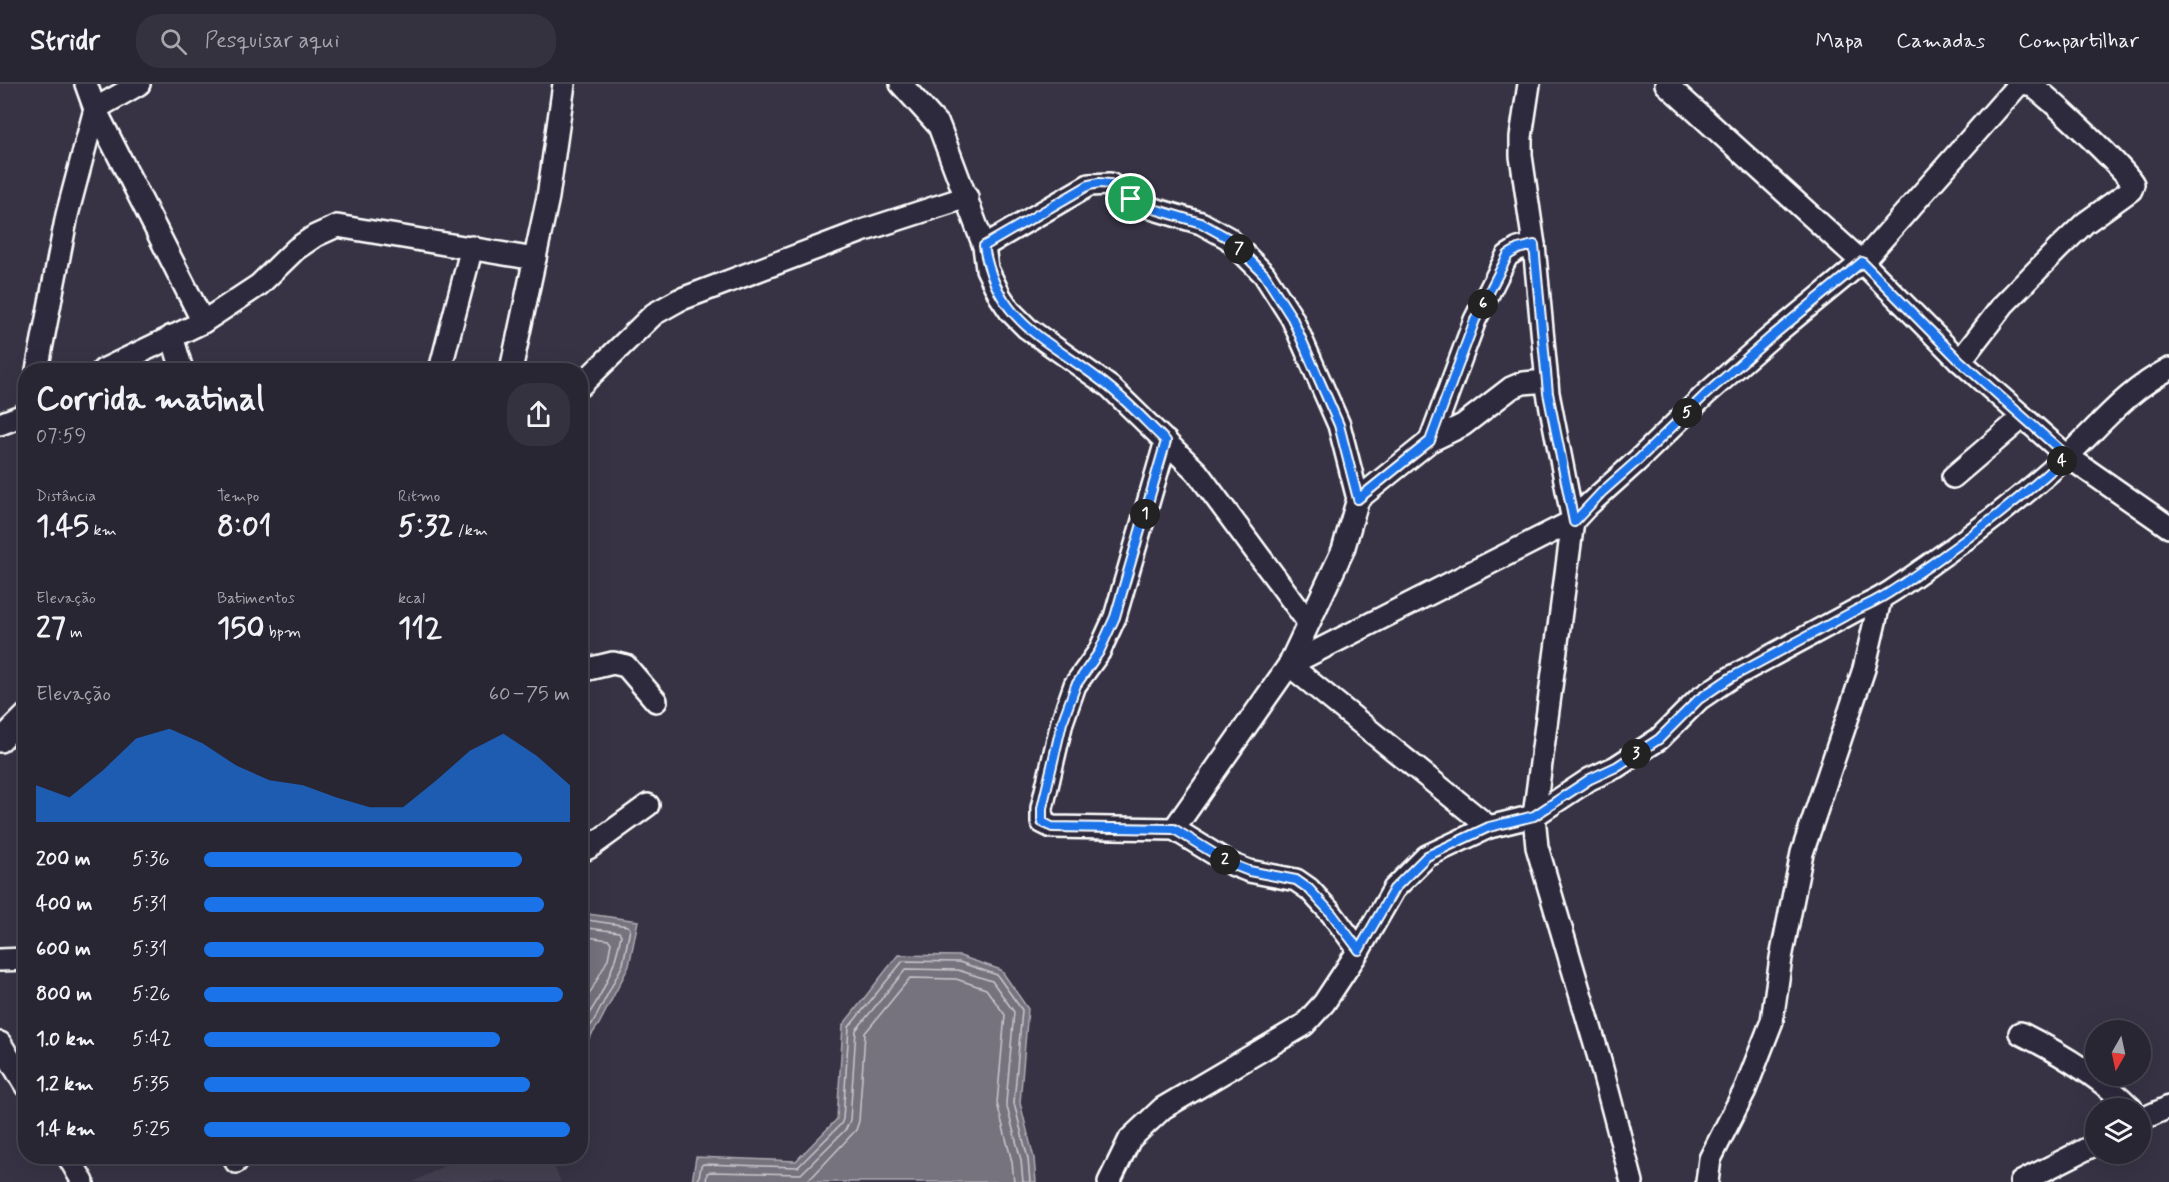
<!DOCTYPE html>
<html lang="pt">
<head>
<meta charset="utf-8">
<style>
  :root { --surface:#292634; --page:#353240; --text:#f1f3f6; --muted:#a5a5ac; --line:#45434f; --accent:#1a73e8 }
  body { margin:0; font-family:Mynerve,sans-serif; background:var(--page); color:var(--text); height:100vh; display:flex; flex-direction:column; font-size:22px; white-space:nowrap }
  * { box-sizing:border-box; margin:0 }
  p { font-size:20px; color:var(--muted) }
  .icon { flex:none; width:33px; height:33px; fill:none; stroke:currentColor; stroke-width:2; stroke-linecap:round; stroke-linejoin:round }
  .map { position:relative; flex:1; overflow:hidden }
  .drawer { position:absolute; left:18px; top:279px; width:570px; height:801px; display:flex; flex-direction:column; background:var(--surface); border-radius:24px; box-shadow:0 6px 24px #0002,0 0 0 2px var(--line) }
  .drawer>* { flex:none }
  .needle { width:39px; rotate:189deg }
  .tools { position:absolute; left:2085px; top:936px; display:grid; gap:12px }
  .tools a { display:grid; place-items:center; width:66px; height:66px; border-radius:50%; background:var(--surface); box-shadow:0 6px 24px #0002,0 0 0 2px var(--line); font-size:30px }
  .pin { position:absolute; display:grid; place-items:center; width:51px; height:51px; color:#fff; margin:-26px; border:3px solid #fff; border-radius:50%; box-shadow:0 2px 6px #0007 }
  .km { position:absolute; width:30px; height:30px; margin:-15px; border-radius:50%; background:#222; color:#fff; font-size:16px; line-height:30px; text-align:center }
  .round { display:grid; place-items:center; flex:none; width:63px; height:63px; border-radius:24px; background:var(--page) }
  .headline { display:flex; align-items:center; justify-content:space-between; height:102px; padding:0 18px }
  h1 { font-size:33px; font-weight:700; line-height:45px }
  .figures { display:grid; grid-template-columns:repeat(3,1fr); gap:9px; height:102px; padding:6px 18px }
  .figures div { display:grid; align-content:center }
  .figures b { font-size:30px; font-weight:700 }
  .figures small { font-size:16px; font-weight:400 }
  .figures p { font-size:16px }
  .chart { height:168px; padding:12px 18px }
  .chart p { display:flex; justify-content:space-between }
  .chart svg { width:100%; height:108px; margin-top:6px; fill:var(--accent); opacity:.7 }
  ul { padding:0 18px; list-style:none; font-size:20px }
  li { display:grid; grid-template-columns:96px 72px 1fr; align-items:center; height:45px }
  li i { height:15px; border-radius:8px; background:var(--accent) }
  header { display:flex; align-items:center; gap:36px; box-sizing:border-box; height:84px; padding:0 30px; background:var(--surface); border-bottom:2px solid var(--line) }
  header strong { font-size:28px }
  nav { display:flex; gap:33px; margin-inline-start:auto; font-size:21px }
  .search { width:420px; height:54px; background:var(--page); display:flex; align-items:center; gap:15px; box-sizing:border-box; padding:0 21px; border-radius:24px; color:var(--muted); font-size:22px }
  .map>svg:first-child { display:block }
  .built { fill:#444051 }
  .water { fill:#76737f; stroke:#adabb2; stroke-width:1.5 }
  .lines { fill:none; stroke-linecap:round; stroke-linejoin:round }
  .shore { stroke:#c8c7cc; stroke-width:1.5 }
  .minor-casing { stroke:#fff; stroke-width:26 }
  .minor { stroke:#2f2a3d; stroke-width:21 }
  .route-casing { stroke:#fff; stroke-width:12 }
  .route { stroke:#1a73e8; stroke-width:8 }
</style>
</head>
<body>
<header>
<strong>Stridr</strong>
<div class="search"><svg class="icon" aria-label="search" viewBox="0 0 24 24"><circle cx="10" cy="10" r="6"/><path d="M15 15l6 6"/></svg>Pesquisar aqui</div>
<nav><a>Mapa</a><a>Camadas</a><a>Compartilhar</a></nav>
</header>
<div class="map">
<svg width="2169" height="1098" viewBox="0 0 2169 1098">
  <rect width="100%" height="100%" fill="#373345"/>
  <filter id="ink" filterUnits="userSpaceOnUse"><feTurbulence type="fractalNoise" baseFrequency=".0167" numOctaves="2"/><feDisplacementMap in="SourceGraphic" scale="12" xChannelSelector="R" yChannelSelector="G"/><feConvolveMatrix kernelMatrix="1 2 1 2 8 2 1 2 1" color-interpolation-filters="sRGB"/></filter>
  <g filter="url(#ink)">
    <!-- built -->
    <polygon class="built" points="463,1072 550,1073 561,1098 413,1098"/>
    <!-- water -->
    <g class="water">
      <polygon points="581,829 638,837 629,882 599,940 581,966"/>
      <polygon points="898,871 960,872 1001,886 1028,925 1020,1019 1034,1074 1036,1098 692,1098 696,1073 796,1077 837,1035 843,941"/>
    </g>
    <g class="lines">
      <!-- shore -->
      <g class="shore">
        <polyline points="580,835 628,842 630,845 623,880 594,937 580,956"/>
        <path d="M580 843 619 848 621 851C615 884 600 916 580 943"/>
        <polyline points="580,852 609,856 611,859 608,875 580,928"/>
        <polyline points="698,1098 701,1082 703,1080 798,1083 841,1040 843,1035 849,943 903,877 959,878 997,891 1022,926 1014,1019 1028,1075 1030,1098"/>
        <polyline points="706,1098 707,1089 710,1088 801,1090 846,1045 850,1036 856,946 906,885 958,886 992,897 1014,928 1006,1019 1021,1076 1023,1098"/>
        <polyline points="805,1098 813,1092 856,1046 859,1037 865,949 910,894 956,895 986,905 1005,931 997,1019 1012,1078 1014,1098"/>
      </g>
      <defs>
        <g id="minor">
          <polyline points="86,0 95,25 203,238"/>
          <polyline points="901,0 939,42 984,162 987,185 1000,212 1010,227 1027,244 1110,303 1197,388 1308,538"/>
          <polyline points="1529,0 1521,53 1521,72 1534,161 1548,309 1573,437 1534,732 1537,763 1600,977 1632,1098"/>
          <polyline points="1666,0 1862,178 1960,277 2067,372 2169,443"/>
          <polyline points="984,162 1089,101 1110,100 1132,115 1154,125 1201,139 1228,154 1264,190 1292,234 1339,341 1358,415 1343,466 1289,581 1489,743"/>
          <polyline points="172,252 182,286"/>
          <path d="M1960 277 2003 221 2059 164 2085 139 2131 106 2133 100C2129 89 2041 5 2029 0"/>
          <polyline points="37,286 67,131 95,25 139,0"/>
          <polyline points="103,286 203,238 259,201 296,165 315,152 337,142 535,175"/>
          <polyline points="440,286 472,163"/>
          <polyline points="511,286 548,113 564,0"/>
          <polyline points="580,302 654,230 679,216 862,147 967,113"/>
          <polyline points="0,340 26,330"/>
          <polyline points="1166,357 1115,533 1099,568 1075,601 1062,638 1042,724 1042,738 1052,743 1174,745 1231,780 1249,787 1296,796 1309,805 1332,830 1359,866"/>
          <polyline points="1430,357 1463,341 1511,304 1523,299 1547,297"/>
          <polyline points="1953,393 2023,333"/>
          <polyline points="1358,415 1430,357 1475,236 1507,172 1518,165 1534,161"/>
          <polyline points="580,587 613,579 626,582 656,617"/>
          <polyline points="0,657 26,631"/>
          <polyline points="1174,745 1289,581 1573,437 1587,422 1637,377 1706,310 1771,253 1862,178 2018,1 2022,0"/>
          <polyline points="580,768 590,763 648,721"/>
          <polyline points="0,876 26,875"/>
          <path d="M2020 949C2060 969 2099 992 2131 1024"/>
          <polyline points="0,959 26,1002"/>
          <polyline points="2140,1036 2169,1023"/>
          <polyline points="68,1072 83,1098"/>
          <polyline points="236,1078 240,1072"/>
          <path d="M1109 1098 1130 1055 1163 1024 1304 941 1324 919 1359 866 1394 805 1427 772 1489 743 1534 732 1590 695 1616 683 1659 655 1699 615 1730 594 1858 525C1885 514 1908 496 1932 479 1978 447 2023 413 2065 374 2101 341 2125 308 2169 285"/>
          <polyline points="1707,1098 1710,1075 1745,1006 1772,937 1781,874 1802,769 1864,585 1880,516"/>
          <polyline points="2021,1098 2096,1060"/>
        </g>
      </defs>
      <!-- minor casing -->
      <use href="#minor" class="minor-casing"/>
      <!-- minor -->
      <use href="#minor" class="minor"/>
    </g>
  </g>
  <g class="lines" filter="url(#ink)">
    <defs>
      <path id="route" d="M1099 99 1110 100 1131 115 1154 125 1201 139 1228 154 1264 190 1292 234 1339 341 1358 415 1430 357 1475 236 1508 171 1518 165 1534 161 1548 309 1574 438 1602 408 1637 377 1706 310 1771 253 1862 178 1960 277 2067 372C2025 411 1980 446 1933 479 1908 496 1885 514 1858 525L1730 594 1699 615 1659 655 1616 683 1590 695 1534 732 1489 743 1427 772 1394 805 1359 866 1332 830 1309 805 1296 796 1249 787 1231 780 1174 745 1052 743 1042 738V724L1062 639 1076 601 1099 568 1115 533 1166 357C1147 339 1129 319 1109 303 1053 257 997 243 984 162L1089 101Z"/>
    </defs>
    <!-- route casing -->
    <use href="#route" class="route-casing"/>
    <!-- route -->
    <use href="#route" class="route"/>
  </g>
</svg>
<div class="tools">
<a><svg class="needle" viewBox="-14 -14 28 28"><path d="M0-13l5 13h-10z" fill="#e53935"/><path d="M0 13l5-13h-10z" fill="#a5a5ac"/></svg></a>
<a><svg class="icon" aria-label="layers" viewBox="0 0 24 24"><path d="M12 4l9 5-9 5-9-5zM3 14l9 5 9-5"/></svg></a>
</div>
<div class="pin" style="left:1131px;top:115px;background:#1e9e55"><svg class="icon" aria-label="arrive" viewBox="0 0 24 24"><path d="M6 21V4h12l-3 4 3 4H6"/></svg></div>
<b class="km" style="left:1145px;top:430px">1</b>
<b class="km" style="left:1225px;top:776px">2</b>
<b class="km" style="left:1636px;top:670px">3</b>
<b class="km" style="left:2062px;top:377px">4</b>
<b class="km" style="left:1687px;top:329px">5</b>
<b class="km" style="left:1483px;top:220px">6</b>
<b class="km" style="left:1239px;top:165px">7</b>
<section class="drawer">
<div class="headline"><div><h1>Corrida matinal</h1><p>07:59</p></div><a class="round"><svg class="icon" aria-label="share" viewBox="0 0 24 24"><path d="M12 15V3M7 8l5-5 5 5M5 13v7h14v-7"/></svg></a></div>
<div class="figures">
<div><p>Distância</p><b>1.45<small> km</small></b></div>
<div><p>Tempo</p><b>8:01</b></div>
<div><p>Ritmo</p><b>5:32<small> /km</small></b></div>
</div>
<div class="figures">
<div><p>Elevação</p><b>27<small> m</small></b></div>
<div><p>Batimentos</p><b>150<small> bpm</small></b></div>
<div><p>kcal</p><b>112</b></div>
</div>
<div class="chart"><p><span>Elevação</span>60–75 m</p>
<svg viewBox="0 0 160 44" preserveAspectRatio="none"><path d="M0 44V29L10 34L20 23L30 10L40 6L50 12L60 21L70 27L80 29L90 34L100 38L110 38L120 27L130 15L140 8L150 17L160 29V44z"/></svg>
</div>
<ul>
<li><b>200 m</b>5:36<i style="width:87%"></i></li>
<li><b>400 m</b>5:31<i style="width:93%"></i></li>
<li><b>600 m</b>5:31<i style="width:93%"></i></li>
<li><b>800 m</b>5:26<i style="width:98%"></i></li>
<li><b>1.0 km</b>5:42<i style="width:81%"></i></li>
<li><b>1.2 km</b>5:35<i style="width:89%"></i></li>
<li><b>1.4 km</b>5:25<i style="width:100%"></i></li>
</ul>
</section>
</div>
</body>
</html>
